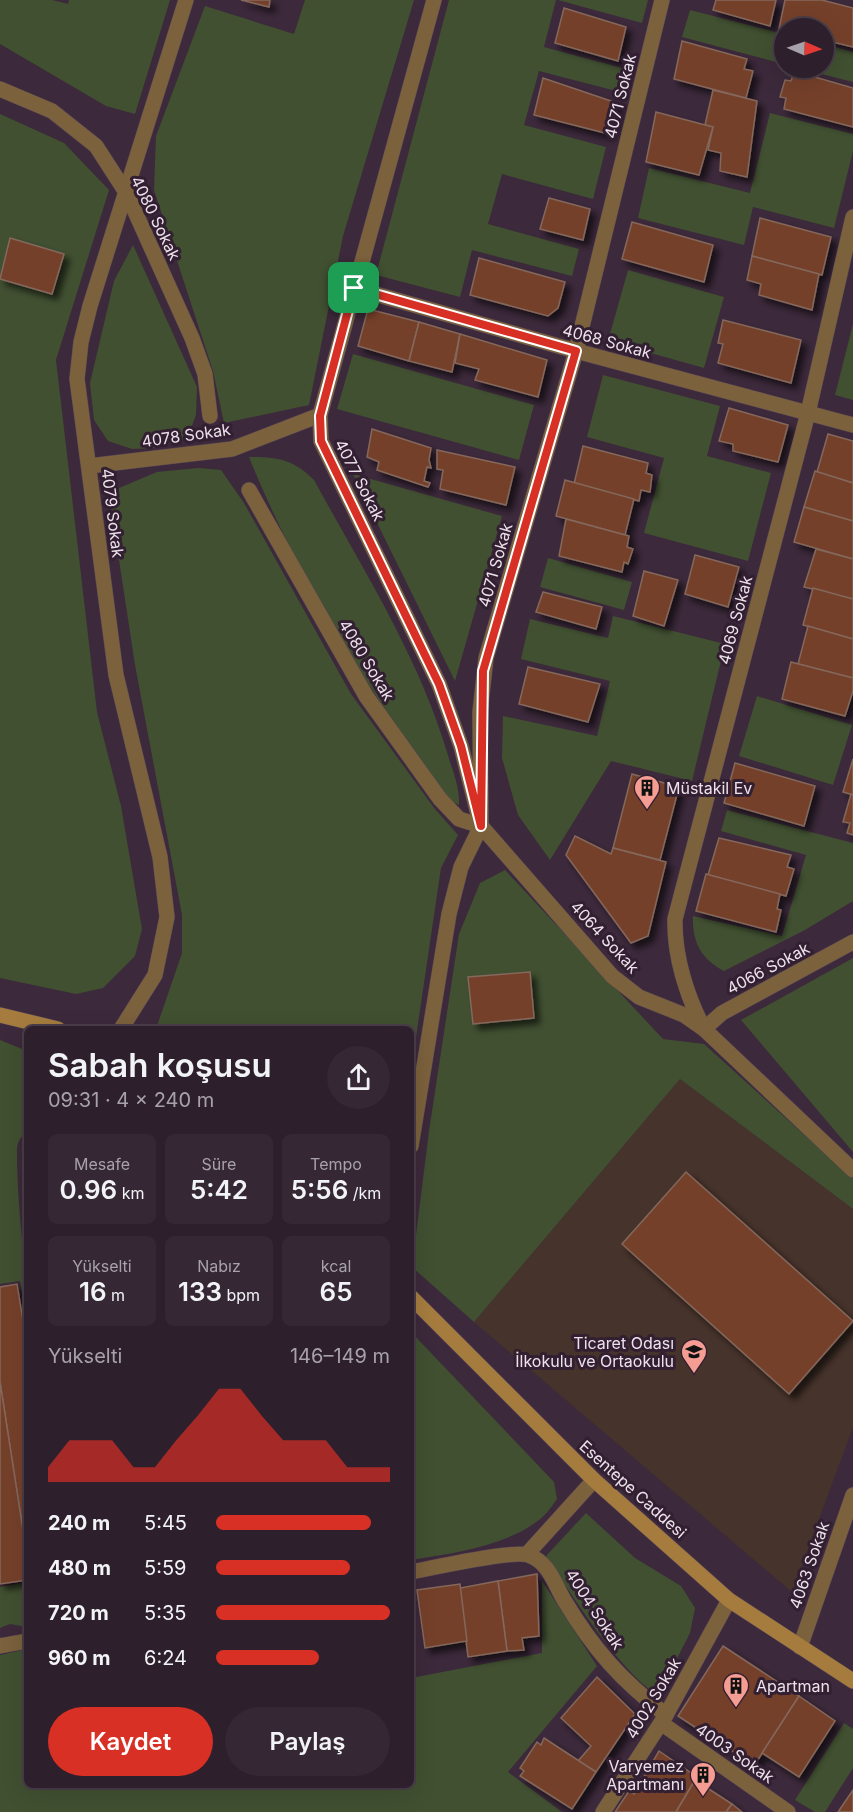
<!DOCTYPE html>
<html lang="tr">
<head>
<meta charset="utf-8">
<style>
  :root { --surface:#2d1f2c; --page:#352734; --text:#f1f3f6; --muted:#a7a2a9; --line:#483d48; --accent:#d93025 }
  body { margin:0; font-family:Inter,sans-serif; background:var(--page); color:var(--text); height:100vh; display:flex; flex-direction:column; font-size:22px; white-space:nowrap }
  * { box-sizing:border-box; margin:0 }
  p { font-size:20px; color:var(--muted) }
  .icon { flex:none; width:33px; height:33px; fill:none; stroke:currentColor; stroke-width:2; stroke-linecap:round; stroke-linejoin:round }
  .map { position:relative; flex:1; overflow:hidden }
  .details { position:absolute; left:24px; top:1026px; width:390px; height:762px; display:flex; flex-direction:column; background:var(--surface); border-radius:9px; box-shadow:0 6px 24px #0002,0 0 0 2px var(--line) }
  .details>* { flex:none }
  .needle { width:39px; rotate:92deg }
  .controls { position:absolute; left:774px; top:18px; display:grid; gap:12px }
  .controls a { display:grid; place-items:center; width:60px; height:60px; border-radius:50%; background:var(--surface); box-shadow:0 6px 24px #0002,0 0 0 2px var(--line); font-size:30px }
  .pin { position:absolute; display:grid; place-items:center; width:51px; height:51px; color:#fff; margin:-26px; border-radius:12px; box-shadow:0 3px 9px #0006 }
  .round { display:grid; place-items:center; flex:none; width:63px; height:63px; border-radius:32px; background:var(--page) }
  .head { display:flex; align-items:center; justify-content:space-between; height:102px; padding:0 24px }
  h1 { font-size:33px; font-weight:600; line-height:45px }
  .stats { display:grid; grid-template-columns:repeat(3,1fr); gap:9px; height:102px; padding:6px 24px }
  .stats div { display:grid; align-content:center; border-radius:9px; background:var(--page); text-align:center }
  .stats b { font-size:26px; font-weight:600 }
  .stats small { font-size:16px; font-weight:400 }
  .stats p { font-size:16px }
  .chart { height:168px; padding:12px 24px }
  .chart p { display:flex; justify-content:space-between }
  .chart svg { width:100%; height:108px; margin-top:6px; fill:var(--accent); opacity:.7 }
  .cta { display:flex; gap:12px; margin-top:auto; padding:12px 24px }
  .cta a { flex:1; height:69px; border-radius:36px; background:var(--accent); color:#fff; font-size:24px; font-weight:600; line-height:69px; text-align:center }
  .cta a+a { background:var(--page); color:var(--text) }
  ul { padding:0 24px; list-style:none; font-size:20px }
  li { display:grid; grid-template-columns:96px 72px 1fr; align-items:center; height:45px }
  li i { height:15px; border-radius:8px; background:var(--accent) }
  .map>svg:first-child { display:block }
  .education { fill:#46332b }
  .green { fill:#415031 }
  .building { fill:#74412c; stroke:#84675b; stroke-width:1.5; filter:url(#shadow) }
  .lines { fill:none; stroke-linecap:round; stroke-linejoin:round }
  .service-casing { stroke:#584657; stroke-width:16 }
  .minor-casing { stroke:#584657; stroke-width:16 }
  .secondary-casing { stroke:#584657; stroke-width:16 }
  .service { stroke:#7b613c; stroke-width:15 }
  .minor { stroke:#7b613c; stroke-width:15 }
  .secondary { stroke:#a57c3e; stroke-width:15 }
  .route-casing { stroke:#fff; stroke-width:12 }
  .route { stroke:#d93025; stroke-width:8 }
  .labels { text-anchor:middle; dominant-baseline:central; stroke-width:6; stroke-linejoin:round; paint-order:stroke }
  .street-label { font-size:16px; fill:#ede1ec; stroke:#321f31 }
  .poi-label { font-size:16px; fill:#ede1ec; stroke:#321f31; text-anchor:start }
</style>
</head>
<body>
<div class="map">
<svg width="853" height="1812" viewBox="0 0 853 1812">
  <defs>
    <filter id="shadow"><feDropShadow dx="5.5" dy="5.5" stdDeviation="3" flood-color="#0009"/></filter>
  </defs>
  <rect width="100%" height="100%" fill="#3c293b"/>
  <!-- education -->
  <polygon class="education" points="680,1079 853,1209 853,1427 792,1592 474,1322"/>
  <!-- green -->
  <g class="green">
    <polygon points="0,0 52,0 68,4 69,0 170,0 135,114 106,106 0,44"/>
    <polygon points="305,0 414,0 343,236 309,405 224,423 213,371 154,190 156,136 205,6 294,34"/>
    <polygon points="449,0 556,0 544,47 626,69 620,92 539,71 524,125 606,147 593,199 502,174 488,224 579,249 572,276 472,250 460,297 376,275"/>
    <polygon points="558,0 648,0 642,23"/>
    <polygon points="690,10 784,34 784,64 682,37"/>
    <polygon points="824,44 853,52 853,82 798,68 824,68"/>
    <polygon points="770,113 853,134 853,151 834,228 753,207 744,245 638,218 649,168 750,193"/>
    <polygon points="0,114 64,143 109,190 56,360 97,712 121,806 142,929 135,956 103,988 76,994 0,978"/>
    <polygon points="133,245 197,387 196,415 187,439 153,448 132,449 108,441 94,420 90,383 114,281"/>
    <polygon points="628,270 724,297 704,368 608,341"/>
    <polygon points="853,324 853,400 835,395"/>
    <polygon points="353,354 534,405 519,460 337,409"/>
    <polygon points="603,375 720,406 707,456 771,473 748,561 644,533 664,458 587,437"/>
    <path d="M249 457C277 457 293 459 314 480 362 568 418 655 447 752 452 769 460 787 459 805L443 797C370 690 297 577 249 457Z"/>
    <polygon points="198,468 221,470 244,503 351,694 435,809 458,835 441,868 411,1071 411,1029 156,1029 182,953 182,915 135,665 111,507 119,488 157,472"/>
    <polygon points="353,474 502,516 455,681"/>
    <polygon points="548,558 632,582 624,610 540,587"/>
    <polygon points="613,616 725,644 692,781 611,761 550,860 518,815 502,758 503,716 597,736 610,681 521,659 530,619 608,638"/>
    <polygon points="757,696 852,725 833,785 739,756"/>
    <path d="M727 810 853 843V901L805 930 724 971C701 959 692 942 693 916L782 936 806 855 721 831Z"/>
    <polygon points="505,870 663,1039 704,1044 853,1179 853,1209 680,1079 474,1322 412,1267 429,1131 459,934 480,883"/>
    <polygon points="853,958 853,1152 741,1020"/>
    <path d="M0 1040 27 1051C27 1066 31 1117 27 1128 22 1139 17 1138 17 1153 17 1211 27 1268 27 1326L20 1281 0 1284Z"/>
    <path d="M411 1332 554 1482 557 1499C552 1506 546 1515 539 1520 504 1547 453 1553 411 1560Z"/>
    <path d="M586 1513 635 1558 681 1586 695 1608 690 1633 658 1696C619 1670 573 1597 546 1556Z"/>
    <polygon points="542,1581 597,1666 508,1772 562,1812 0,1812 0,1655 27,1649 27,1785 411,1785 411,1678 542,1653"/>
    <polygon points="27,1582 27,1627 10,1624 0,1628 0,1587"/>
    <polygon points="844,1723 853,1729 853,1768 825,1812 815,1812 795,1800"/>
  </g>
  <!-- building -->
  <g class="building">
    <polygon points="241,0 270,0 269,7"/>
    <polygon points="716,0 776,0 770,26 713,10"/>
    <polygon points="785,0 822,0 853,8 853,47 824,40 824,28 779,29"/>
    <polygon points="564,8 626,27 618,61 555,43"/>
    <polygon points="682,41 747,59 744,69 753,71 746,98 674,79"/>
    <polygon points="794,71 853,88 853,127 784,109 786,98 780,97 785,80 791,81"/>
    <polygon points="543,78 617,103 609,134 534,115"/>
    <polygon points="713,90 757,101 747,177 720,171 721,153 708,150 713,127 705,125"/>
    <polygon points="656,112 713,127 699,175 646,162"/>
    <polygon points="549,198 590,209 583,240 540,229"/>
    <polygon points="760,218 831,237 822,275 752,256"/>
    <polygon points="632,222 713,245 704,282 622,259"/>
    <polygon points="10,238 64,254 52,294 0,279"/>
    <polygon points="752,256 819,274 812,310 759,295 761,284 747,280"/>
    <polygon points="479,258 565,282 558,308 548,316 470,295"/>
    <polygon points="368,309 419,322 409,361 358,346"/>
    <polygon points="723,320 801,340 791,383 718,363 723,344 718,343"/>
    <polygon points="419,322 460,334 452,372 409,361"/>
    <polygon points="460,334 547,360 538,397 475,380 479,369 455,363"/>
    <polygon points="729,408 788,425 778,462 733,451 733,444 719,441"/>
    <polygon points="372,429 431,448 429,460 431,468 427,467 424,481 430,483 428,487 377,470 379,462 367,457"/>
    <polygon points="828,434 853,441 853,483 817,472"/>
    <polygon points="583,446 648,463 646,473 652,475 650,492 641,490 639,501 574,484"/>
    <polygon points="437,450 515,467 506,505 440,489 443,470 437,469"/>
    <polygon points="815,471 853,483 853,521 804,507"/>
    <polygon points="565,480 634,499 625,535 556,516"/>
    <polygon points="804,507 853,521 853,559 794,542"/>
    <polygon points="566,519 629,536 627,547 633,549 628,564 624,562 622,572 559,556"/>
    <polygon points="816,549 853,559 853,599 804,587"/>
    <polygon points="695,555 739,567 728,607 685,594"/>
    <polygon points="644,571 678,580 664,626 633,616"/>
    <polygon points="813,588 853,599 853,639 803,625"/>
    <polygon points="543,592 602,607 596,629 536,612"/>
    <polygon points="808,626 853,639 853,678 798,664"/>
    <polygon points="791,662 853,678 853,691 845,716 782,699"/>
    <polygon points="528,667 600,684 588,722 519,704"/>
    <polygon points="853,759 853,795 843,792"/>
    <polygon points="735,763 815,786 804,826 724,803"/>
    <polygon points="632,774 679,787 660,860 613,848"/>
    <polygon points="851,794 853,795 853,835 847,833 850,823 843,822"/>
    <polygon points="575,836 611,854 613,848 666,862 648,936 631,943 566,855"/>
    <polygon points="719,838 791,855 787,867 794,869 786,896 708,875"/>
    <polygon points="706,874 780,894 777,909 781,910 776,932 696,911"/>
    <polygon points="530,972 534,1018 473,1024 468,977"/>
    <polygon points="686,1172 853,1321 789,1394 622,1244"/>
    <polygon points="17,1284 27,1345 27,1556 0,1382 0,1287"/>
    <polygon points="0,1382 27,1556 27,1580 0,1584"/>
    <polygon points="537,1574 539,1636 522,1638 524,1650 507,1651 498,1581"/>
    <polygon points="498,1581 507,1651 468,1657 460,1588"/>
    <polygon points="460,1584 467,1641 425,1648 417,1590"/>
    <polygon points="723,1646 799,1696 754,1766 678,1716"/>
    <polygon points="597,1677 635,1714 596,1772 578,1761 591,1746 561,1718"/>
    <polygon points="799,1696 835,1721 799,1777 762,1753"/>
    <polygon points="544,1738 596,1772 572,1809 520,1776 524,1771 520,1768 537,1742 541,1745"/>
    <polygon points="659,1751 697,1777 676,1812 615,1812 629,1791 634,1794"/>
    <polygon points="695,1780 732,1804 726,1812 676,1812"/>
    <polygon points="853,1790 853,1812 838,1812"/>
    <polygon points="732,1804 742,1812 726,1812"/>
  </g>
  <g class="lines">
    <defs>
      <g id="service">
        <polyline points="434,0 320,415 321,441 439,684 461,746 481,826 612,976 639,997 684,1015 704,1029 853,1170"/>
        <polyline points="0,89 52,111 96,146 127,194 192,338 205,374 210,416"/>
        <path d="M853 217 808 413 675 919C674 956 687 997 704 1029L722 1013 853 942"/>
        <polyline points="354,288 576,351"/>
        <polyline points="89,466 232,449 320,415"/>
        <polyline points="249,490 366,696 440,799 459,819 481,826"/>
        <polyline points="121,1029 155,975 167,917 160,857 116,675 77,379 81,342 90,306 186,0"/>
        <polyline points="527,1554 594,1480"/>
        <path d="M411 1572C432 1568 513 1550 528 1555 549 1562 554 1583 564 1600 594 1650 620 1679 666 1715"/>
        <polyline points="0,1646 27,1641"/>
        <polyline points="800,1647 853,1495"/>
        <polyline points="661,1723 788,1812"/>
        <polyline points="603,1812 666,1715 729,1600"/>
      </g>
      <g id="minor">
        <polyline points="576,351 853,425"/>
        <polyline points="411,1146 449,914 461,867 481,826 480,712 486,658 576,351 662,0"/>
      </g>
      <g id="secondary">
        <polyline points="0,1015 58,1029"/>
        <polyline points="411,1297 594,1480 729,1600 853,1681"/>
      </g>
    </defs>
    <!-- service casing -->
    <use href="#service" class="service-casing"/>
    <!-- minor casing -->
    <use href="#minor" class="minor-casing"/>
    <!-- secondary casing -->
    <use href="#secondary" class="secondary-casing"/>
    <!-- service -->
    <use href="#service" class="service"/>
    <!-- minor -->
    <use href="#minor" class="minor"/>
    <!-- secondary -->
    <use href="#secondary" class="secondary"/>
  </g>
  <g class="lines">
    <defs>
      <polygon id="route" points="354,288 576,351 483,671 481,826 461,746 439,684 321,441 320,416"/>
    </defs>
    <!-- route casing -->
    <use href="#route" class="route-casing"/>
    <!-- route -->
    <use href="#route" class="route"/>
  </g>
  <!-- icons -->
  <defs>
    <symbol id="building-pin" viewBox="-11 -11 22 30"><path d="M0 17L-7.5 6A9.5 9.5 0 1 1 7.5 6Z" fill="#f59c93" stroke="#321f31"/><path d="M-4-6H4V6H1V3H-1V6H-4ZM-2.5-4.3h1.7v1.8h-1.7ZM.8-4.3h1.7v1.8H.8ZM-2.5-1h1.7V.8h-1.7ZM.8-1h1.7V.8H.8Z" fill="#111"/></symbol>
    <symbol id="school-pin" viewBox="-11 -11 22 30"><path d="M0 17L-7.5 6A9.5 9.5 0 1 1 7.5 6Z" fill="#f59c93" stroke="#321f31"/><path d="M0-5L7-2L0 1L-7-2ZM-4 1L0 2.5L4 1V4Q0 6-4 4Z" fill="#111"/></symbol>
  </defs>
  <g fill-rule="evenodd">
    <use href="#building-pin" x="632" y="773" width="30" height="40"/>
    <use href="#school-pin" x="679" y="1337" width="30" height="40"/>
    <use href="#building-pin" x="721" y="1671" width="30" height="40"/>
    <use href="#building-pin" x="688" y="1760" width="30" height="40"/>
  </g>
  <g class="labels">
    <!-- street labels -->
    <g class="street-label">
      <text transform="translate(620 96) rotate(-76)">4071 Sokak</text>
      <text transform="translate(156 218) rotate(64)">4080 Sokak</text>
      <text transform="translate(607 341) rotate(15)">4068 Sokak</text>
      <text transform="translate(186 435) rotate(-8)">4078 Sokak</text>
      <text transform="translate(360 480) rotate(63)">4077 Sokak</text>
      <text transform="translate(113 513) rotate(83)">4079 Sokak</text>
      <text transform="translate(495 565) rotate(-74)">4071 Sokak</text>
      <text transform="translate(735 620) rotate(-75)">4069 Sokak</text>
      <text transform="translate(367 660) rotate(59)">4080 Sokak</text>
      <text transform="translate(605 937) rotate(47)">4064 Sokak</text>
      <text transform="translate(768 968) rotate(-28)">4066 Sokak</text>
      <text transform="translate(633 1489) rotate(42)">Esentepe Caddesi</text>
      <text transform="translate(809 1565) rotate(-71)">4063 Sokak</text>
      <text transform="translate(595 1609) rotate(57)">4004 Sokak</text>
      <text transform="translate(653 1698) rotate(-59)">4002 Sokak</text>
      <text transform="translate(735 1753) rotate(35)">4003 Sokak</text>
    </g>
    <!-- poi labels -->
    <g class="poi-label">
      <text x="666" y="788">Müstakil Ev</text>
      <text x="674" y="1343" text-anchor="end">Ticaret Odası<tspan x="674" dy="18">İlkokulu ve Ortaokulu</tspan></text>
      <text x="756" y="1686">Apartman</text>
      <text x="684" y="1766" text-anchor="end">Varyemez<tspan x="684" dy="18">Apartmanı</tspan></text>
    </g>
  </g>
</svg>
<div class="controls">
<a><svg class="needle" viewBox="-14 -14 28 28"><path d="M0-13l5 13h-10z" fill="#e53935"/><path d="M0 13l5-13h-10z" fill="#a7a2a9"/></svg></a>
</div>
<div class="pin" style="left:354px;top:288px;background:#1e9e55"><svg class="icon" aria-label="arrive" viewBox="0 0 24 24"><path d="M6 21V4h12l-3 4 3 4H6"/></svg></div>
<section class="details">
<div class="head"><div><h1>Sabah koşusu</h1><p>09:31 · 4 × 240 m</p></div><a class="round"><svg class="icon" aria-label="share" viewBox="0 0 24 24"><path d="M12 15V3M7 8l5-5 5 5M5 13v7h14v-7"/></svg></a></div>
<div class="stats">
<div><p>Mesafe</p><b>0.96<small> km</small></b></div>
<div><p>Süre</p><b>5:42</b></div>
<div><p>Tempo</p><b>5:56<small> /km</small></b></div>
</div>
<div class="stats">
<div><p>Yükselti</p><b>16<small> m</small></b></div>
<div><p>Nabız</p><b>133<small> bpm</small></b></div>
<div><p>kcal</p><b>65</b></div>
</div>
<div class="chart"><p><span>Yükselti</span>146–149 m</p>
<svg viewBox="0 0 160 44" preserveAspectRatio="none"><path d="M0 44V38L10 27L20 27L30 27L40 38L50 38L60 27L70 17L80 6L90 6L100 17L110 27L120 27L130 27L140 38L150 38L160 38V44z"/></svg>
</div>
<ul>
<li><b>240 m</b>5:45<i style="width:89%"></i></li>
<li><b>480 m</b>5:59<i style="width:77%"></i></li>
<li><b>720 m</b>5:35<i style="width:100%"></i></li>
<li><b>960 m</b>6:24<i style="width:59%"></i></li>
</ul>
<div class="cta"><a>Kaydet</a><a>Paylaş</a></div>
</section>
</div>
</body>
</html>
